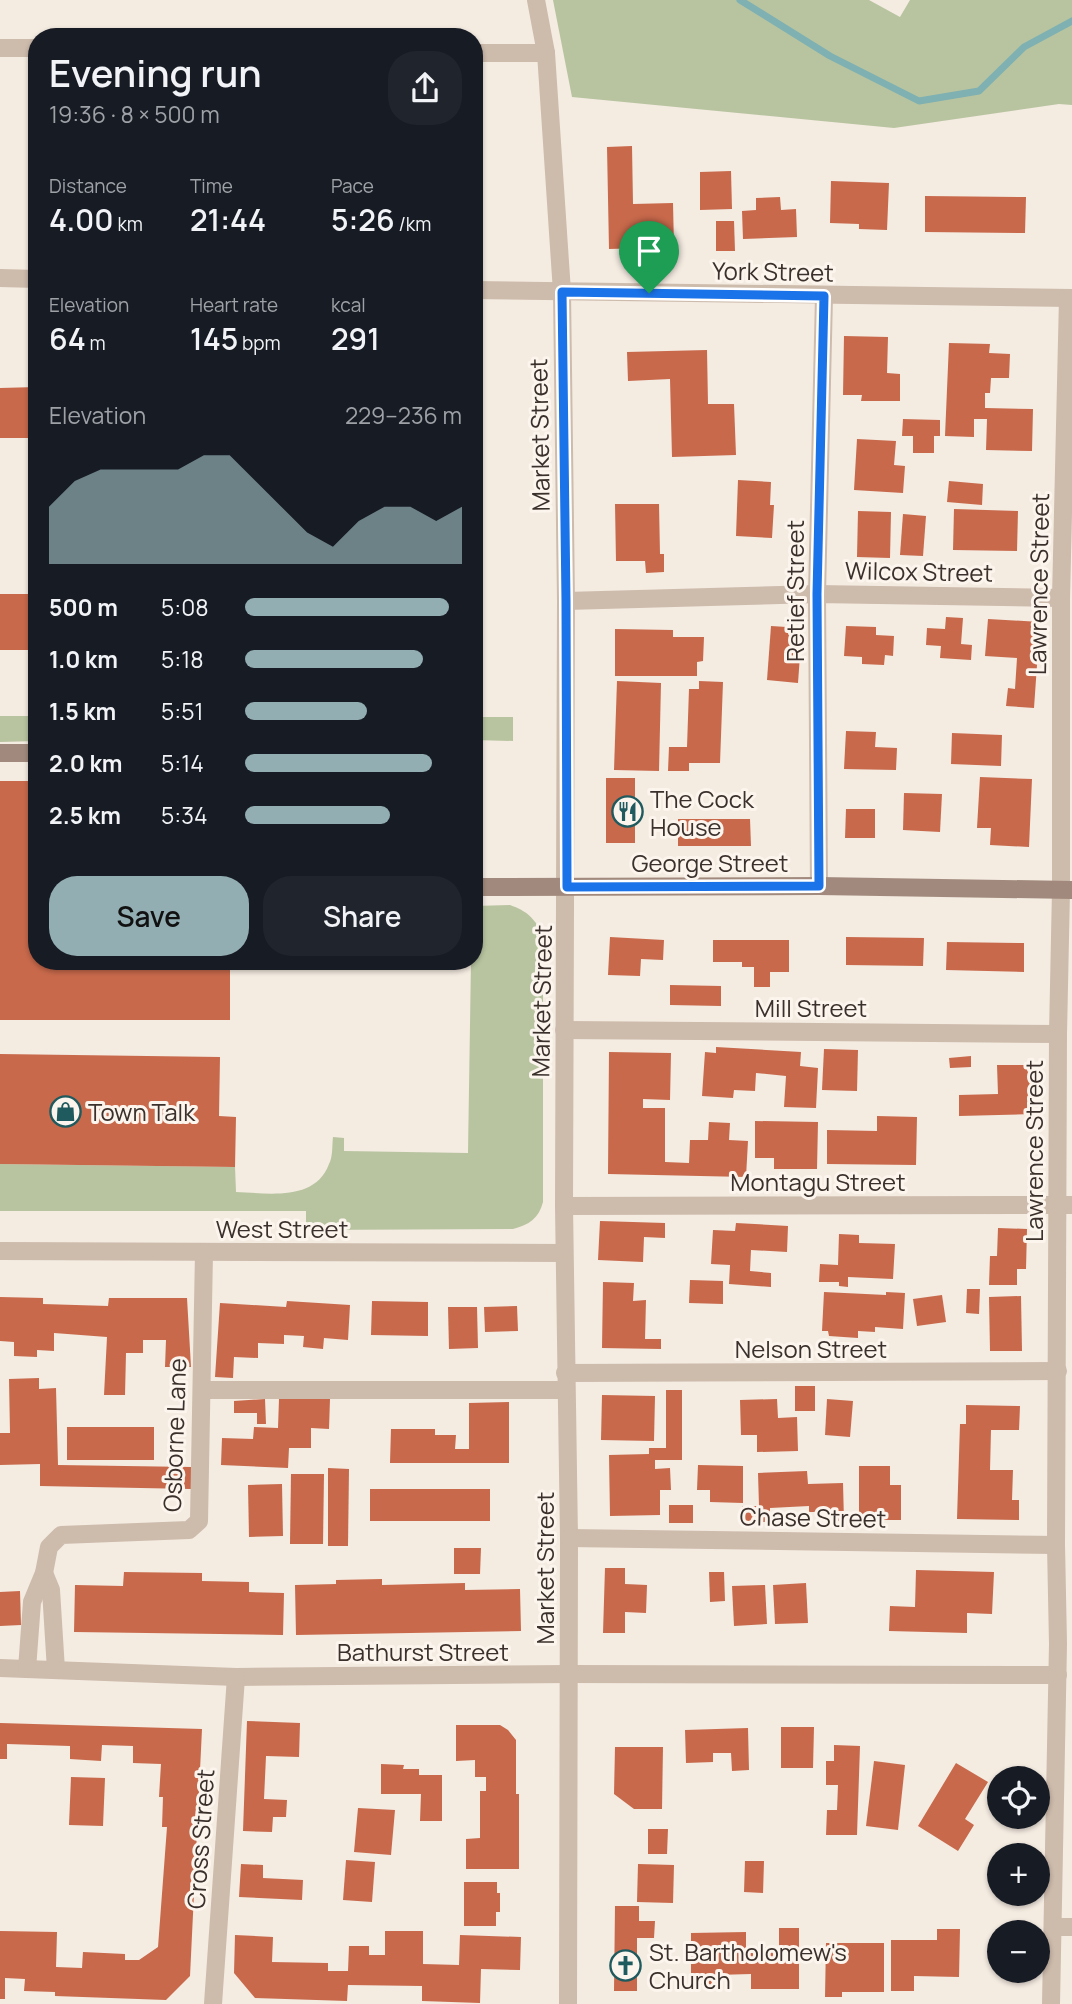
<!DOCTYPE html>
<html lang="en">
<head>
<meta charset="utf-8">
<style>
  :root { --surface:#171b24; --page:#20242c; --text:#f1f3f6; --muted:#9ea1a6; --accent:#92aeb2 }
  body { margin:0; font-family:Manrope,sans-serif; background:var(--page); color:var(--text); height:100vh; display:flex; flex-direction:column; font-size:26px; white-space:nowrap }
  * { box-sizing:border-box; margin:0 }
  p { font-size:23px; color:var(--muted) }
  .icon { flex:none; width:38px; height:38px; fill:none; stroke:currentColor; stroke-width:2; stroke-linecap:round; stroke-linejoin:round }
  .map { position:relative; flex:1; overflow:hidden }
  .drawer { position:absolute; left:28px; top:28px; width:455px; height:942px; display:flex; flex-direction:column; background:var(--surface); border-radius:28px; box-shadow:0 2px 5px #0004 }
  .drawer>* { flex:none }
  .controls { position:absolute; left:987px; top:1766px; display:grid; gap:14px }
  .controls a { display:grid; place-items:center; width:63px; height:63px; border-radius:50%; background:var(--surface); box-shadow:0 2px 5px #0004; font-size:35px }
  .pin { position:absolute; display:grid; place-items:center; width:60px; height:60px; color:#fff; margin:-72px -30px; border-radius:50% 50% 50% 0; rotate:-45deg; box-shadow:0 0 7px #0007 }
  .pin .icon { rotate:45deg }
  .round { display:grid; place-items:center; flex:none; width:74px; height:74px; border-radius:28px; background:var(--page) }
  .summary { display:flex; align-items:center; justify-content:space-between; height:119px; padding:0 21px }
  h1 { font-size:38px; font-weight:600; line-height:52px }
  .metrics { display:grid; grid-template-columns:repeat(3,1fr); gap:10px; height:119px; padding:7px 21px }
  .metrics div { display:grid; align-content:center }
  .metrics b { font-size:30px; font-weight:600 }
  .metrics small { font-size:19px; font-weight:400 }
  .metrics p { font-size:19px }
  .chart { height:196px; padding:14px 21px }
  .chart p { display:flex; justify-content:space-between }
  .chart svg { width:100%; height:126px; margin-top:7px; fill:var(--accent); opacity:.7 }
  .action { display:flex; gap:14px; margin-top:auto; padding:14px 21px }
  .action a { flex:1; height:80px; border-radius:28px; background:var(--accent); color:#111; font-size:28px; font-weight:600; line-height:80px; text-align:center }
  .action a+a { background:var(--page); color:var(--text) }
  ul { padding:0 21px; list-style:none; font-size:23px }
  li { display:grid; grid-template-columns:112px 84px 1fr; align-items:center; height:52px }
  li i { height:18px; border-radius:9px; background:var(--accent) }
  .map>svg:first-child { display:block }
  .green { fill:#b8c4a0 }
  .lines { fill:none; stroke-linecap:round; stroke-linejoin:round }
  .stream { stroke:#7fb0b2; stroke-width:7 }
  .building { fill:#c8694b }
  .street { stroke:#cdbbac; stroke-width:18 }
  .secondary { stroke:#a18a7d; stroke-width:18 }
  .route-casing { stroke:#fff; stroke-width:14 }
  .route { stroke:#1a73e8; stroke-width:9 }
  .labels { text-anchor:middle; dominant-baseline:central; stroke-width:6; stroke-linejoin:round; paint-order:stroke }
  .street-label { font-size:24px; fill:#3b302b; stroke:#fbf5ee }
  .poi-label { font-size:24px; fill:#3b302b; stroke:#fbf5ee; text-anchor:start }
</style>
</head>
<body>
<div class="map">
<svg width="1072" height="2004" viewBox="0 0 1072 2004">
  <rect width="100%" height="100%" fill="#f4ebe1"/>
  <!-- green -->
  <g class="green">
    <polygon points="553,0 869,0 900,17 910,0 1072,0 1072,105 1059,104 894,128 572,97"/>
    <polygon points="0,716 37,716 37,741 0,742"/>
    <polygon points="474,717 513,717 513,741 474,740"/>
    <path d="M510 905C527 911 534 918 543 934V1202C539 1218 529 1225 513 1229L306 1230V1211H0V1164L235 1167 236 1192C267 1193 315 1202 329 1164 333 1157 332 1145 333 1137L344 1138V1151L468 1153 471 961H474V906Z"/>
  </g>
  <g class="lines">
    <!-- stream -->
    <polyline class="stream" points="740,0 830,56 919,101 979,91 1024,47 1072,21"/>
  </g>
  <!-- building -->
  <g class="building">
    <polygon points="632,146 633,204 673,203 674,247 609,249 607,147"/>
    <polygon points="731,171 732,209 700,210 700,172"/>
    <polygon points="831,181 889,183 887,230 859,229 859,224 830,223"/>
    <polygon points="925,196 1026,197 1025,233 925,232"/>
    <polygon points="780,197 781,210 796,209 797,237 743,239 742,211 756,210 756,198"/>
    <polygon points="716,221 734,221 735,251 716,251"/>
    <polygon points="844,336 888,337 887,373 900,374 900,401 861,401 862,395 843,395"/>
    <polygon points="949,343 990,344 989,353 1010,354 1009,378 991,378 990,393 985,393 985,408 1033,409 1032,451 986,450 987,419 974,419 974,437 945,436"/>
    <polygon points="707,350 708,404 734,404 736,455 672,457 670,379 628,381 627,352"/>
    <polygon points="37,387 37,438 0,438 0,388"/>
    <polygon points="903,419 940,420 940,436 934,436 934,453 913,453 913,436 902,436"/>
    <polygon points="857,439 896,441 894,465 905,466 903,493 854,490"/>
    <polygon points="738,480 771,482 770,505 774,505 772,538 736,536"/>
    <polygon points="949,481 983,484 982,505 947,502"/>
    <polygon points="615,504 659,504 660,554 664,554 664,572 646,573 645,561 616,561"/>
    <polygon points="954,509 1018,511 1017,551 953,550"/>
    <polygon points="858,511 891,512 890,558 857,557"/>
    <polygon points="903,514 926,516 923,556 900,555"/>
    <polygon points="474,581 478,581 477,680 474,680"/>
    <rect x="0" y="594" width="37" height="56"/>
    <polygon points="946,617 963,618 961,644 972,645 971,660 940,658 941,646 926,645 927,628 945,629"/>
    <polygon points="988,619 1040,622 1034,708 1006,706 1008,688 1015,689 1017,658 985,656"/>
    <polygon points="771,626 802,628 798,683 767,680"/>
    <polygon points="846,626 876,627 876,635 894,636 893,656 885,655 884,665 862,664 862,657 844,656"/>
    <polygon points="615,629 673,630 673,637 704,637 703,661 697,662 697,676 615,676"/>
    <polygon points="617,681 661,683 659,771 614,770"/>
    <polygon points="699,681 723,682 720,763 689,763 689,771 668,771 669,747 687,747 689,689 699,689"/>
    <polygon points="846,731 876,732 875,747 897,748 896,770 844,769"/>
    <polygon points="952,733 1002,735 1001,766 951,764"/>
    <polygon points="980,777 1032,779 1029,847 990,845 991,828 977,828"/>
    <rect x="606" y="778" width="29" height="65"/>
    <polygon points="0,781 37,781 37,961 230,961 230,1020 0,1020"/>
    <polygon points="904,793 942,794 940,832 903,830"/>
    <polygon points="846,809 875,809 875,838 845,838"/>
    <polygon points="678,819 750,819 751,846 678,846"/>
    <polygon points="610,937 664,940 663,960 641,959 640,976 608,975"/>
    <polygon points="846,937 924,938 923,966 846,965"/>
    <polygon points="713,940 789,940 789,972 770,972 770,987 754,987 754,967 742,967 742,962 713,962"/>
    <polygon points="947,942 1024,943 1024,972 946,970"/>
    <polygon points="670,985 721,986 721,1006 670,1005"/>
    <polygon points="716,1047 801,1052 800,1066 818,1068 816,1108 784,1107 786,1076 756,1073 755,1091 734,1090 733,1098 702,1096 705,1052 716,1053"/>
    <polygon points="824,1049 858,1050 857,1091 822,1090"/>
    <polygon points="609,1052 671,1053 670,1100 643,1099 643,1108 665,1108 665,1162 689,1163 690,1140 708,1140 709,1122 730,1123 729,1140 748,1141 746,1177 608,1174"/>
    <polygon points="0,1054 220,1057 219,1116 236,1117 235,1167 0,1164"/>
    <polygon points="971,1056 971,1067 950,1068 949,1058"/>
    <polygon points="997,1065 1031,1065 1032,1114 959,1116 959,1095 998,1094"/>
    <polygon points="877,1116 917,1117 916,1165 827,1164 827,1130 877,1131"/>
    <polygon points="755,1121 818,1122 817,1169 774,1169 774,1158 755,1158"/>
    <polygon points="600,1221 665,1223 665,1238 644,1237 643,1262 598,1260"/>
    <polygon points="736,1223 788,1226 787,1252 751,1250 750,1271 771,1273 771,1287 729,1284 730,1265 711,1264 713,1230 735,1231"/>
    <polygon points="998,1228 1027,1229 1026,1269 1017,1269 1017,1285 989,1285 990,1256 997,1256"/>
    <polygon points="839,1234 859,1235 859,1243 895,1244 893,1279 848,1277 848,1287 839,1286 839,1282 819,1282 820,1264 838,1265"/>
    <polygon points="690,1280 723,1281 723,1304 689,1303"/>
    <polygon points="603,1282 634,1283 633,1301 646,1300 645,1339 661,1339 661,1349 602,1348"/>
    <polygon points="967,1289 980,1289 979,1314 966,1313"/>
    <polygon points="824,1292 886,1295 886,1292 905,1293 903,1329 875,1327 875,1332 858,1331 858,1338 829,1336 828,1331 822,1331"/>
    <polygon points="942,1295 946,1322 917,1326 913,1299"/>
    <polygon points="1021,1296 1022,1351 990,1351 989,1297"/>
    <polygon points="0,1297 43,1298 43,1304 108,1306 109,1298 187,1298 191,1367 165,1367 166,1340 143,1340 143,1353 126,1353 125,1395 104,1395 107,1337 54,1333 54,1351 37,1350 37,1357 14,1356 14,1342 0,1341"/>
    <polygon points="287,1301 350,1305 348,1340 324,1338 323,1349 303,1347 304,1336 284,1335 284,1344 258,1343 258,1358 234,1357 233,1378 215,1377 220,1303 286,1307"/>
    <polygon points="372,1301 428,1302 428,1336 371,1335"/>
    <polygon points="517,1306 518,1331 485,1332 484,1307"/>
    <polygon points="448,1307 477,1307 478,1348 449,1349"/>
    <polygon points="39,1378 39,1389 56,1388 58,1465 191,1467 191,1489 40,1486 40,1464 0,1465 0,1433 10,1433 9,1379"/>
    <rect x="795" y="1386" width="20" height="25"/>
    <polygon points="666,1390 682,1390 682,1460 655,1460 655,1469 670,1468 671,1490 660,1490 660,1515 610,1516 609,1455 649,1454 649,1448 666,1448"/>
    <polygon points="602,1395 655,1396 654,1441 601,1440"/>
    <polygon points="265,1399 266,1424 257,1424 257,1413 234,1413 234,1401"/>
    <polygon points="279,1399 330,1399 329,1429 311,1428 311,1448 289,1448 288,1468 221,1465 222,1438 253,1439 254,1427 278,1428"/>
    <polygon points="777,1399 778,1418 797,1417 798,1451 757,1452 757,1435 741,1435 740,1400"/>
    <polygon points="827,1399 853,1401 850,1437 825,1435"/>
    <polygon points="509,1402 509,1463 390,1463 391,1429 435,1429 435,1435 456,1435 455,1449 469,1449 469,1403"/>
    <polygon points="966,1405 1020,1406 1019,1430 991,1430 990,1470 1013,1470 1012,1500 1019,1500 1019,1520 957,1519 960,1424 966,1424"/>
    <rect x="67" y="1427" width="87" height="33"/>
    <polygon points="698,1465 743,1466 743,1503 710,1502 710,1490 697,1490"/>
    <polygon points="859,1466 890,1466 890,1485 901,1485 901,1520 859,1520"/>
    <polygon points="328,1468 349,1469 348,1546 328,1546"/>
    <polygon points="807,1471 808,1484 843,1483 844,1521 820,1521 820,1512 809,1512 809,1506 770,1508 770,1522 742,1522 742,1506 759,1506 758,1473"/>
    <polygon points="291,1474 324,1474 323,1544 290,1544"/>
    <polygon points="282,1484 283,1536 249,1537 248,1485"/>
    <rect x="370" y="1489" width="120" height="32"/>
    <rect x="669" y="1505" width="24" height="18"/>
    <polygon points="454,1548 481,1548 480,1574 454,1574"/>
    <polygon points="605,1568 625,1568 625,1584 647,1585 646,1613 625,1612 625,1633 603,1633"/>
    <polygon points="916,1570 994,1572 992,1614 967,1613 967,1633 889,1631 890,1606 915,1607"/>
    <polygon points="124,1572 202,1573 202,1581 249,1582 249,1592 284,1593 283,1635 74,1632 75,1585 123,1586"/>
    <polygon points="709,1572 724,1572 725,1601 710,1602"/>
    <polygon points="382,1579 382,1585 465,1583 465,1590 520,1589 521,1631 296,1635 295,1585 336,1584 336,1580"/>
    <polygon points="806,1583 808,1623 775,1624 773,1585"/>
    <polygon points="765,1585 767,1624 734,1626 732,1586"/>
    <polygon points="20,1591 21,1625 0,1626 0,1592"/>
    <polygon points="247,1721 300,1723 299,1757 266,1756 264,1799 287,1800 286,1817 273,1817 272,1832 243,1831"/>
    <polygon points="0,1723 202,1729 190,1976 166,2000 55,1996 55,1992 24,1991 25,1979 5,1978 5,1999 0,1999 0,1931 57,1932 56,1967 82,1968 83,1952 125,1954 125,1960 139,1960 158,1947 167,1827 162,1827 163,1797 159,1797 161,1764 133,1763 133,1746 102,1745 101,1761 70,1759 70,1746 7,1744 7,1759 0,1759"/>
    <polygon points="456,1725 500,1725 508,1730 516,1740 516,1794 519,1794 519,1869 466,1869 466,1839 480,1838 480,1791 486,1791 486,1777 475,1777 475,1760 456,1761"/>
    <polygon points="781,1727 814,1727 813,1768 781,1768"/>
    <polygon points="748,1728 749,1770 732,1771 731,1753 713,1753 713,1762 686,1763 685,1730"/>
    <polygon points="834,1745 860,1746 857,1835 826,1835 827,1810 837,1810 838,1785 826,1785 826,1761 834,1761"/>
    <polygon points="615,1747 663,1747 662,1809 634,1809 614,1794"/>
    <polygon points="874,1761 905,1765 898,1830 866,1826"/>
    <polygon points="956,1763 988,1782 965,1819 974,1825 958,1851 918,1826"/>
    <polygon points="381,1764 404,1765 403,1769 419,1769 419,1775 442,1775 442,1821 420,1821 421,1794 381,1794"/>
    <polygon points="71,1777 105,1778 103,1826 69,1825"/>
    <polygon points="358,1808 395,1810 391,1855 354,1852"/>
    <polygon points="648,1829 668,1829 667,1854 648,1854"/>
    <polygon points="346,1860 375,1862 372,1902 343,1900"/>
    <polygon points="745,1861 764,1861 763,1893 744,1892"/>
    <polygon points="241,1864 263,1865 263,1878 303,1880 302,1900 239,1897"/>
    <polygon points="638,1864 674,1865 673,1903 637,1902"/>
    <polygon points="464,1882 497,1882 497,1893 500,1893 500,1912 496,1912 496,1926 464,1926"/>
    <polygon points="615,1906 639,1906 639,1921 655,1921 654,1938 637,1938 637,1991 614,1991"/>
    <polygon points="779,1928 799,1928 799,1989 751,1989 751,1974 716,1975 716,1985 691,1985 691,1933 746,1932 746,1953 755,1953 755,1947 779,1947"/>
    <polygon points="937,1929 960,1929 959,1977 914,1976 914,1991 891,1991 891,1940 937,1940"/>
    <polygon points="385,1931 423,1931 423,1964 459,1965 460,1935 521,1937 520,1970 481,1969 480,2003 422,2001 422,1986 348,1985 347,2001 255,1998 234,1973 235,1935 273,1937 272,1962 328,1963 328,1971 348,1971 349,1946 369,1946 369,1955 385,1955"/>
    <polygon points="826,1943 884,1943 884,1992 842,1992 842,1997 825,1997"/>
  </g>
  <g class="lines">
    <!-- street -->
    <g class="street">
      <polyline points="536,0 546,53 562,292 566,601 564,1206 569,1538 568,2004"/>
      <polyline points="0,48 37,48"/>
      <polyline points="474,53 546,53"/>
      <polyline points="0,278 37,279"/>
      <polyline points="474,290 1072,298"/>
      <polyline points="566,601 817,594 1061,598"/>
      <polyline points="819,886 817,594 824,296"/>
      <polyline points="564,1030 1058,1034"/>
      <polyline points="564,1206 1072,1205"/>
      <polyline points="0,1251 564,1253"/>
      <polyline points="565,1373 1058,1371"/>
      <polyline points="202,1390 566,1390"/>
      <polyline points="569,1538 1056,1545"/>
      <polyline points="44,1573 51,1590 56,1670"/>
      <polyline points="0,1668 236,1677 568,1674 1058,1675"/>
      <polyline points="27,1669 32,1602 44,1573 49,1547 61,1535 189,1530 199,1521 204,1252"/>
      <polyline points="1054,1927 1072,1927"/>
      <polyline points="213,2004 236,1677"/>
      <polyline points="1051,2004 1058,1644 1056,1545 1058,1034 1061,890 1061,598 1068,298"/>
    </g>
    <!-- secondary -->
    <g class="secondary">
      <polyline points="0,753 37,753"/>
      <polyline points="474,887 819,886 1072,890"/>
    </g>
  </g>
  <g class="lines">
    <defs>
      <polygon id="route" points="562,292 824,296 817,594 819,886 567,887 566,601"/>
    </defs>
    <!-- route casing -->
    <use href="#route" class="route-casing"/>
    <!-- route -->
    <use href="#route" class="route"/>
  </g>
  <!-- icons -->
  <defs>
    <symbol id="restaurant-ring" viewBox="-11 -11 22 22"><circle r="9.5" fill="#fbf5ee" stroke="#1f5a5e" stroke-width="1.5"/><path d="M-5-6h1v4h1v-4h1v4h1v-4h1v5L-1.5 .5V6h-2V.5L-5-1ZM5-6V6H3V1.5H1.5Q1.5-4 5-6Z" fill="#1f5a5e"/></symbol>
    <symbol id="shop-ring" viewBox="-11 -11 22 22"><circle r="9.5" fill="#fbf5ee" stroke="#1f5a5e" stroke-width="1.5"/><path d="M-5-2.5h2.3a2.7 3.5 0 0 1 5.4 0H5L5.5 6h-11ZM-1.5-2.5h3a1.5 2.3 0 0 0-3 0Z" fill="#1f5a5e"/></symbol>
    <symbol id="church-ring" viewBox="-11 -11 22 22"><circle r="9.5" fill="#fbf5ee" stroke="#1f5a5e" stroke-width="1.5"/><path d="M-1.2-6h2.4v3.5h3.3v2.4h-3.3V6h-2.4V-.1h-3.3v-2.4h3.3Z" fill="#1f5a5e"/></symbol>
  </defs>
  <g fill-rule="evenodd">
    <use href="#restaurant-ring" x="610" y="794" width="35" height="35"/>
    <use href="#shop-ring" x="48" y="1094" width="35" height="35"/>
    <use href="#church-ring" x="608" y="1948" width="35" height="35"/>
  </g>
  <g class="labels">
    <!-- street labels -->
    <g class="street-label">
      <text transform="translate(773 271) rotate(1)">York Street</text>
      <text transform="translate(539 435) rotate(-91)">Market Street</text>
      <text transform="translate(919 571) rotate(1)">Wilcox Street</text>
      <text transform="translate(1038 584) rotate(-89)">Lawrence Street</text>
      <text transform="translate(794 591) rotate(-90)">Retief Street</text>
      <text x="710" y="862">George Street</text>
      <text transform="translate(541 1001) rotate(-89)">Market Street</text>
      <text x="811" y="1007">Mill Street</text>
      <text transform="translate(1033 1151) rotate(-90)">Lawrence Street</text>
      <text x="818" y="1181">Montagu Street</text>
      <text x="282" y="1228">West Street</text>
      <text x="811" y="1348">Nelson Street</text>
      <text transform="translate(174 1435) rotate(-88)">Osborne Lane</text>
      <text transform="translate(813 1517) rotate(1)">Chase Street</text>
      <text transform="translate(544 1568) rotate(-90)">Market Street</text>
      <text x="423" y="1651">Bathurst Street</text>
      <text transform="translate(200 1839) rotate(-86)">Cross Street</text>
    </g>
    <!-- poi labels -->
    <g class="poi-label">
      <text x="650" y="798">The Cock<tspan x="650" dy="28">House</tspan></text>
      <text x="88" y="1111">Town Talk</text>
      <text x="649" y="1951">St. Bartholomew's<tspan x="649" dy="28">Church</tspan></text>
    </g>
  </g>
</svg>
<div class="controls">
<a><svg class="icon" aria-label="locate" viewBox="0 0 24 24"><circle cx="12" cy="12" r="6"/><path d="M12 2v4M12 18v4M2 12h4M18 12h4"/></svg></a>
<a>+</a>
<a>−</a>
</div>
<div class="pin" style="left:649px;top:293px;background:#1e9e55"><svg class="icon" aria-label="arrive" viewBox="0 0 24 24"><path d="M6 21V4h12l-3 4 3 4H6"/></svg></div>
<section class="drawer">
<div class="summary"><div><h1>Evening run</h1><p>19:36 · 8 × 500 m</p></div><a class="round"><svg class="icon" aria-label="share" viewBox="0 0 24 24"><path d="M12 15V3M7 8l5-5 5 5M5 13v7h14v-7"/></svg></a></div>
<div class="metrics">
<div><p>Distance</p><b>4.00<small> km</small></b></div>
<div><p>Time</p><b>21:44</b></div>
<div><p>Pace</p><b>5:26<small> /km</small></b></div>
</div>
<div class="metrics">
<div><p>Elevation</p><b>64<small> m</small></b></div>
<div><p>Heart rate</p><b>145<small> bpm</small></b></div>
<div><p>kcal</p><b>291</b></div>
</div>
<div class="chart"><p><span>Elevation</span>229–236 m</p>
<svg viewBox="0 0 160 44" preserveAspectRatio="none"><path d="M0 44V24L10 15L20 11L30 11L40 11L50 11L60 6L70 6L80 15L90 24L100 33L110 38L120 29L130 24L140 24L150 29L160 24V44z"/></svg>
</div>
<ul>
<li><b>500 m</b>5:08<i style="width:94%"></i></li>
<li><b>1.0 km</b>5:18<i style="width:82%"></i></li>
<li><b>1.5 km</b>5:51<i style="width:56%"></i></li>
<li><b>2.0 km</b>5:14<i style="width:86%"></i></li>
<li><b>2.5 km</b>5:34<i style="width:67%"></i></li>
</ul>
<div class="action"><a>Save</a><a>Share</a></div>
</section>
</div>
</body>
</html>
